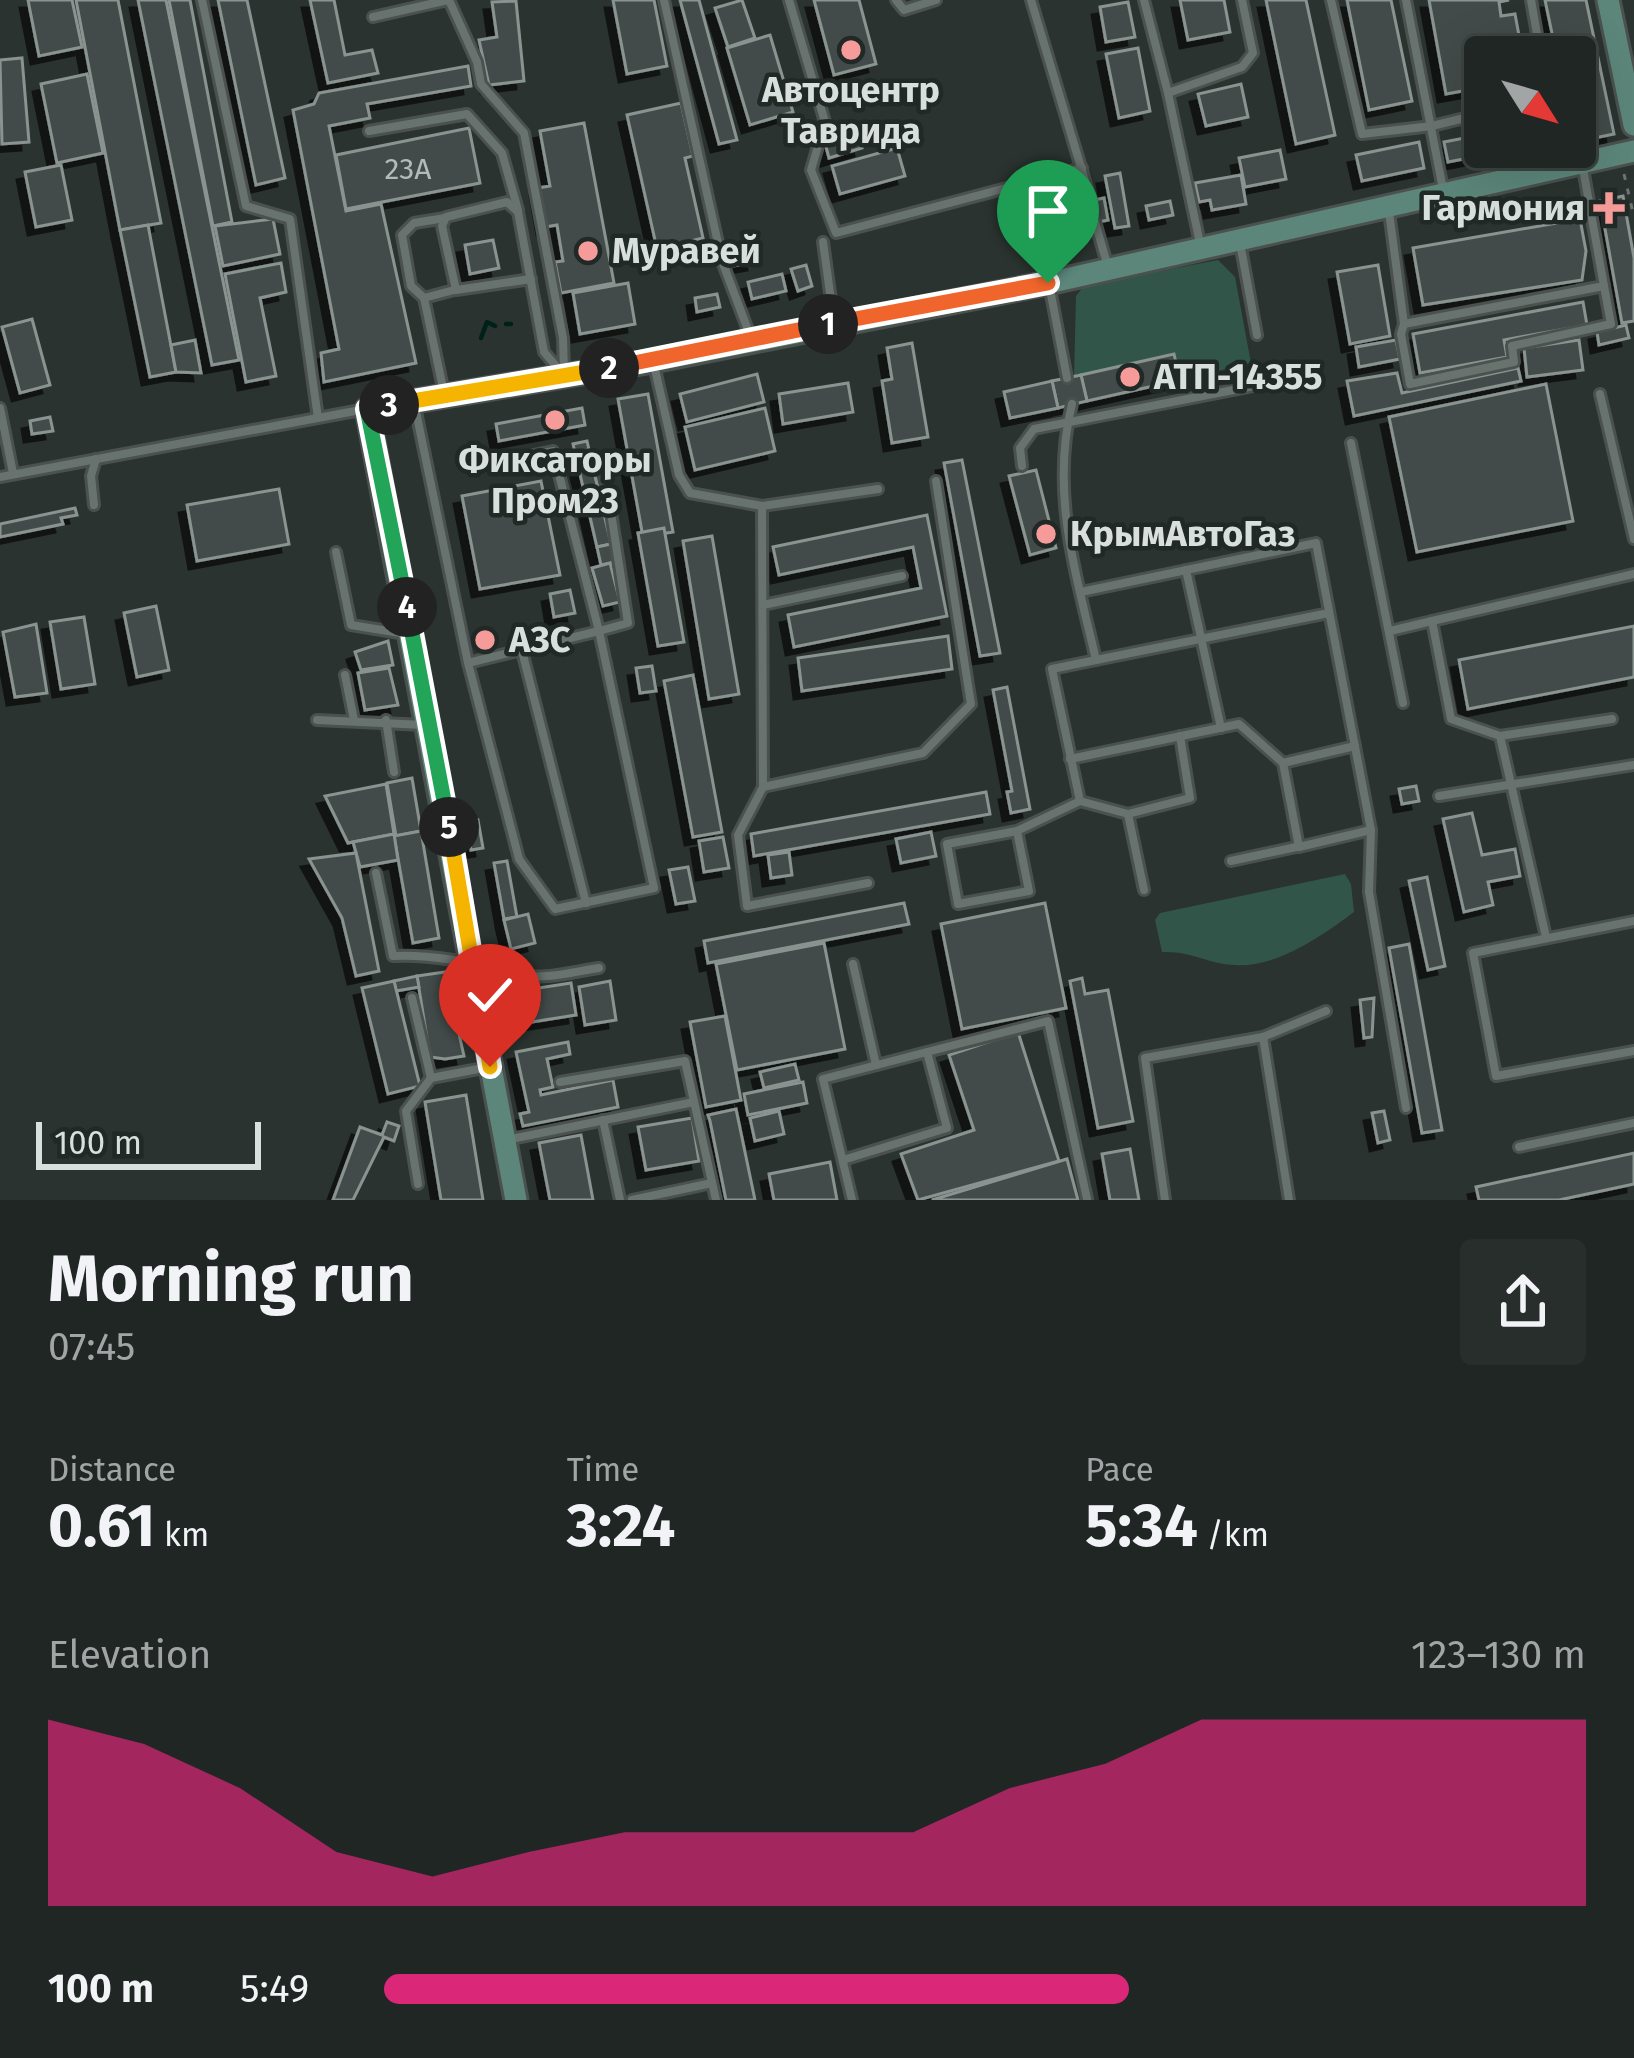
<!DOCTYPE html>
<html lang="en">
<head>
<meta charset="utf-8">
<style>
  :root { --surface:#202623; --page:#282e2b; --text:#f1f3f6; --muted:#a2a5a6; --line:#3d4341; --accent:#db2777 }
  body { margin:0; font-family:"Fira Sans",sans-serif; background:var(--page); color:var(--text); height:100vh; display:flex; flex-direction:column; font-size:45px; white-space:nowrap }
  * { box-sizing:border-box; margin:0 }
  p { font-size:39px; color:var(--muted) }
  .icon { flex:none; width:66px; height:66px; fill:none; stroke:currentColor; stroke-width:2; stroke-linecap:round; stroke-linejoin:round }
  .map { position:relative; height:1200px; overflow:hidden }
  .details { display:flex; flex-direction:column; background:var(--surface); flex:1 }
  .details>* { flex:none }
  .needle { width:78px; rotate:127deg }
  .tools { position:absolute; left:1464px; top:36px; display:grid; gap:24px }
  .tools a { display:grid; place-items:center; width:132px; height:132px; border-radius:12px; background:var(--surface); box-shadow:0 12px 48px #0002,0 0 0 3px var(--line); font-size:60px }
  .scale { position:absolute; left:36px; bottom:30px; width:225px; box-sizing:border-box; padding-left:12px; border:6px solid #d9dfdd; border-top:0; font-size:33px; line-height:42px; white-space:nowrap; color:#d9dfdd; -webkit-text-stroke:9px #202925; paint-order:stroke }
  .pin { position:absolute; display:grid; place-items:center; width:102px; height:102px; color:#fff; margin:-123px -51px; border-radius:50% 50% 50% 0; rotate:-45deg; box-shadow:0 0 12px #0007 }
  .pin .icon { rotate:45deg }
  .km { position:absolute; width:60px; height:60px; margin:-30px; border-radius:50%; background:#222; color:#fff; font-size:33px; line-height:60px; text-align:center }
  .round { display:grid; place-items:center; flex:none; width:126px; height:126px; border-radius:12px; background:var(--page) }
  .overview { display:flex; align-items:center; justify-content:space-between; height:204px; padding:0 48px }
  h1 { font-size:66px; font-weight:700; line-height:90px }
  .metrics { display:grid; grid-template-columns:repeat(3,1fr); gap:18px; height:204px; padding:12px 48px }
  .metrics div { display:grid; align-content:center }
  .metrics b { font-size:60px; font-weight:700 }
  .metrics small { font-size:33px; font-weight:400 }
  .metrics p { font-size:33px }
  .chart { height:336px; padding:24px 48px }
  .chart p { display:flex; justify-content:space-between }
  .chart svg { width:100%; height:216px; margin-top:12px; fill:var(--accent); opacity:.7 }
  ul { padding:0 48px; list-style:none; font-size:39px }
  li { display:grid; grid-template-columns:192px 144px 1fr; align-items:center; height:90px }
  li i { height:30px; border-radius:15px; background:var(--accent) }
  .map>svg:first-child { display:block }
  .green { fill:#315549 }
  .lines { fill:none; stroke-linecap:round; stroke-linejoin:round }
  .stream { stroke:#002118; stroke-width:4.5 }
  .building { fill:#434c49; stroke:#89938f; stroke-width:3; filter:url(#shadow) }
  .service-casing { stroke:#4a514e; stroke-width:14 }
  .secondary-casing { stroke:#4a514e; stroke-width:27 }
  .path { stroke:#6c7471; stroke-width:3; stroke-dasharray:6 9; stroke-linecap:butt }
  .service { stroke:#68726e; stroke-width:8 }
  .secondary { stroke:#5c867a; stroke-width:21 }
  .split-1-casing { stroke:#fff; stroke-width:24 }
  .split-2-casing { stroke:#fff; stroke-width:24 }
  .split-3-casing { stroke:#fff; stroke-width:24 }
  .split-4-casing { stroke:#fff; stroke-width:24 }
  .split-5-casing { stroke:#fff; stroke-width:24 }
  .split-6-casing { stroke:#fff; stroke-width:24 }
  .split-1 { stroke:#f0652b; stroke-width:15 }
  .split-2 { stroke:#f0652b; stroke-width:15 }
  .split-3 { stroke:#f5b400; stroke-width:15 }
  .split-4 { stroke:#22a559; stroke-width:15 }
  .split-5 { stroke:#22a559; stroke-width:15 }
  .split-6 { stroke:#f5b400; stroke-width:15 }
  .poi-dot { fill:#f59b9a; stroke:#202925; stroke-width:4.5 }
  .labels { text-anchor:middle; dominant-baseline:central; stroke-width:9; stroke-linejoin:round; paint-order:stroke }
  .number-label { font-size:30px; fill:#b4bab8 }
  .poi-label { font-size:36px; font-weight:bold; fill:#d9dfdd; stroke:#202925; text-anchor:start }
</style>
</head>
<body>
<div class="map">
<svg width="1634" height="1200" viewBox="0 0 1634 1200">
  <defs>
    <filter id="shadow"><feDropShadow dx="-8" dy="8" stdDeviation="0" flood-color="#0009"/></filter>
  </defs>
  <rect width="100%" height="100%" fill="#2a332f"/>
  <!-- green -->
  <g class="green">
    <polygon points="1218,260 1235,277 1251,363 1180,380 1173,354 1074,376 1076,296 1084,286"/>
    <path d="M1345 874 1351 884 1354 912C1322 936 1276 968 1235 965 1207 964 1193 951 1162 952L1155 920 1160 913Z"/>
  </g>
  <g class="lines">
    <!-- stream -->
    <g class="stream">
      <polyline points="506,324 511,324"/>
      <polyline points="481,338 487,322 495,326"/>
    </g>
  </g>
  <!-- building -->
  <g class="building">
    <polygon points="28,0 72,0 82,47 39,56"/>
    <polygon points="76,0 118,0 161,223 120,230"/>
    <polygon points="138,0 166,0 239,360 212,365"/>
    <polygon points="169,0 190,0 232,222 213,226"/>
    <polygon points="218,0 247,0 285,178 256,185"/>
    <polygon points="310,0 334,0 345,55 372,50 378,73 328,83"/>
    <polygon points="613,0 654,0 667,66 627,74"/>
    <polygon points="680,0 699,0 737,140 719,144"/>
    <polygon points="742,0 755,38 728,47 715,8"/>
    <polygon points="814,0 859,0 876,64 834,75"/>
    <polygon points="1180,0 1224,0 1230,32 1188,40"/>
    <polygon points="1266,0 1306,0 1335,135 1296,144"/>
    <polygon points="1347,0 1391,0 1412,101 1369,110"/>
    <polygon points="1429,0 1509,0 1499,2 1501,16 1515,14 1523,57 1485,57 1485,87 1446,94"/>
    <polygon points="1545,0 1586,0 1614,134 1575,142 1575,57 1557,57"/>
    <polygon points="516,1 524,81 489,85 479,40 497,37 492,2"/>
    <polygon points="1128,2 1135,37 1106,42 1100,7"/>
    <polygon points="770,35 793,112 750,125 727,48"/>
    <polygon points="1138,48 1150,111 1119,118 1106,54"/>
    <polygon points="22,58 29,142 2,144 0,60"/>
    <polygon points="468,66 471,86 367,104 370,118 329,126 346,211 381,204 416,363 324,382 321,353 339,349 293,110 314,104 319,93"/>
    <polygon points="87,74 103,153 57,163 41,84"/>
    <polygon points="1241,84 1248,117 1206,126 1198,94"/>
    <polygon points="681,103 693,156 685,158 703,238 657,249 627,115"/>
    <polygon points="584,123 614,283 561,293 555,262 563,261 557,225 545,227 538,188 550,186 540,131"/>
    <polygon points="469,128 480,183 346,209 336,155"/>
    <polygon points="858,134 862,148 829,158 825,143"/>
    <polygon points="1485,134 1485,147 1526,147 1448,162 1444,142"/>
    <polygon points="1419,142 1424,168 1362,181 1356,155"/>
    <polygon points="897,148 905,176 840,194 832,166"/>
    <polygon points="1280,150 1286,179 1245,187 1239,158"/>
    <polygon points="61,165 72,220 36,227 25,172"/>
    <polygon points="1120,173 1129,226 1115,228 1105,176"/>
    <polygon points="1241,175 1246,204 1212,210 1210,200 1199,202 1195,183"/>
    <polygon points="1623,196 1634,258 1634,321 1622,323 1600,201"/>
    <polygon points="1104,198 1108,220 1084,225 1079,203"/>
    <polygon points="1170,201 1173,215 1149,220 1146,206"/>
    <polygon points="273,219 280,254 223,266 215,226"/>
    <polygon points="1580,219 1586,251 1582,280 1423,305 1413,248"/>
    <polygon points="148,225 176,372 150,377 120,230"/>
    <polygon points="493,240 499,268 470,274 465,245"/>
    <polygon points="752,248 755,262 733,266 731,252"/>
    <polygon points="281,263 286,292 260,298 276,376 246,382 225,274"/>
    <polygon points="806,265 812,286 798,291 791,269"/>
    <polygon points="1378,265 1390,336 1350,344 1337,272"/>
    <polygon points="782,274 786,291 752,299 748,282"/>
    <polygon points="628,283 635,324 580,334 573,293"/>
    <polygon points="717,294 720,307 697,312 695,298"/>
    <polygon points="1583,302 1587,325 1504,340 1507,357 1420,373 1413,334"/>
    <polygon points="32,319 50,385 20,393 2,327"/>
    <polygon points="1626,325 1629,338 1599,345 1597,332"/>
    <polygon points="195,340 201,373 176,372 171,345"/>
    <polygon points="1396,340 1400,359 1359,367 1356,347"/>
    <polygon points="1579,340 1583,370 1527,377 1524,348"/>
    <polygon points="912,343 928,437 892,443 882,381 892,379 887,348"/>
    <polygon points="1174,354 1180,380 1087,401 1081,375"/>
    <polygon points="1518,368 1521,381 1354,416 1347,381 1397,373 1402,393"/>
    <polygon points="757,374 764,402 687,422 680,394"/>
    <polygon points="1081,375 1087,401 1058,408 1052,381"/>
    <polygon points="1052,381 1058,408 1010,418 1004,392"/>
    <polygon points="848,383 853,412 783,424 779,394"/>
    <polygon points="1546,384 1573,521 1417,552 1389,417"/>
    <polygon points="648,394 673,532 643,537 618,399"/>
    <polygon points="582,408 585,425 499,441 496,424"/>
    <polygon points="765,408 775,451 695,470 685,427"/>
    <polygon points="50,417 53,431 32,434 30,421"/>
    <polygon points="587,441 611,544 597,547 573,444"/>
    <polygon points="598,454 607,494 600,496 590,456"/>
    <polygon points="962,460 1000,653 980,656 944,463"/>
    <polygon points="1036,470 1056,548 1030,555 1009,476"/>
    <polygon points="541,481 560,575 480,589 462,496"/>
    <polygon points="279,489 289,544 197,561 187,505"/>
    <polygon points="75,508 77,515 61,518 63,524 0,537 0,524"/>
    <polygon points="927,515 947,616 794,647 788,615 921,588 913,547 779,575 773,547"/>
    <polygon points="664,528 684,642 658,646 638,533"/>
    <polygon points="712,536 739,694 709,699 683,541"/>
    <polygon points="611,544 615,562 601,565 597,547"/>
    <polygon points="610,563 620,602 603,606 592,568"/>
    <polygon points="570,590 575,613 554,617 550,594"/>
    <polygon points="156,606 169,670 137,677 124,613"/>
    <polygon points="84,617 95,684 61,689 50,622"/>
    <polygon points="36,624 47,693 15,697 3,632"/>
    <polygon points="1634,626 1634,677 1468,709 1459,660"/>
    <polygon points="948,636 952,669 802,691 798,658"/>
    <polygon points="388,641 393,665 361,670 355,652"/>
    <polygon points="652,666 656,691 640,693 636,668"/>
    <polygon points="389,668 398,705 365,710 358,673"/>
    <polygon points="693,675 722,832 693,837 664,681"/>
    <polygon points="1007,687 1030,809 1011,813 1007,792 1012,791 993,690"/>
    <polygon points="412,778 421,831 396,836 387,783"/>
    <polygon points="386,784 394,834 348,843 325,796"/>
    <polygon points="1416,786 1419,801 1402,804 1399,789"/>
    <polygon points="986,792 990,814 754,856 751,834"/>
    <polygon points="1472,813 1482,855 1515,849 1520,876 1488,882 1493,905 1464,912 1443,819"/>
    <polygon points="478,820 483,848 471,850 466,822"/>
    <polygon points="421,831 439,938 413,943 394,836"/>
    <polygon points="931,832 936,856 901,863 896,839"/>
    <polygon points="394,834 398,860 360,867 353,842"/>
    <polygon points="723,837 729,868 704,872 699,841"/>
    <polygon points="789,852 792,875 771,878 768,855"/>
    <polygon points="356,853 379,971 356,976 342,918 309,859"/>
    <polygon points="507,861 517,917 504,919 494,863"/>
    <polygon points="688,867 695,901 676,904 669,870"/>
    <polygon points="1427,877 1445,966 1428,970 1409,881"/>
    <polygon points="904,903 909,924 708,963 704,941"/>
    <polygon points="1045,903 1066,1008 962,1029 941,924"/>
    <polygon points="528,914 535,943 511,949 504,920"/>
    <polygon points="824,943 845,1049 737,1070 716,964"/>
    <polygon points="1409,944 1442,1130 1422,1133 1389,948"/>
    <polygon points="445,972 464,1056 445,1059 430,1057 417,976"/>
    <polygon points="417,976 419,987 396,991 394,981"/>
    <polygon points="1082,978 1085,994 1108,990 1133,1121 1098,1128 1070,981"/>
    <polygon points="394,981 420,1086 388,1094 362,988"/>
    <polygon points="610,981 616,1020 585,1025 579,987"/>
    <polygon points="571,983 576,1015 513,1025 507,993"/>
    <polygon points="1374,998 1372,1037 1364,1038 1360,1000"/>
    <polygon points="725,1016 741,1100 706,1107 690,1022"/>
    <polygon points="1018,1032 1059,1161 918,1200 901,1154 974,1130 949,1055"/>
    <polygon points="568,1042 570,1054 547,1059 553,1087 540,1090 541,1095 613,1080 618,1107 523,1126 520,1114 529,1112 516,1052"/>
    <polygon points="795,1064 799,1080 764,1088 760,1072"/>
    <polygon points="803,1082 807,1103 748,1115 744,1094"/>
    <polygon points="466,1095 483,1200 441,1200 425,1102"/>
    <polygon points="736,1109 755,1200 726,1200 710,1121 708,1115"/>
    <polygon points="779,1111 784,1134 755,1141 750,1118"/>
    <polygon points="1384,1111 1390,1140 1378,1143 1372,1113"/>
    <polygon points="692,1118 699,1161 646,1170 638,1127"/>
    <polygon points="387,1122 399,1126 394,1141 384,1137 353,1200 333,1200 360,1127 382,1135"/>
    <polygon points="581,1135 593,1200 550,1200 539,1143"/>
    <polygon points="1130,1149 1139,1200 1110,1200 1102,1154"/>
    <polygon points="1634,1153 1634,1184 1559,1200 1479,1200 1476,1187"/>
    <polygon points="1067,1159 1078,1200 932,1200"/>
    <polygon points="830,1162 837,1200 774,1200 769,1174"/>
  </g>
  <g class="lines">
    <defs>
      <g id="service">
        <polyline points="202,0 246,206 290,219 318,418"/>
        <polyline points="449,0 477,62 481,84 524,133 563,338 564,373"/>
        <polyline points="664,0 722,261 751,338"/>
        <polyline points="789,0 825,122 811,170 836,233 1082,168"/>
        <polyline points="896,0 904,10 936,0"/>
        <polyline points="1031,0 1091,201"/>
        <polyline points="1144,0 1168,93"/>
        <polyline points="1331,0 1362,134 1432,126 1485,113"/>
        <polyline points="1406,0 1443,189"/>
        <polyline points="1531,0 1541,57"/>
        <polyline points="373,17 448,0"/>
        <polyline points="369,131 467,114 502,153 518,210"/>
        <polyline points="1389,212 1404,324 1604,286 1582,163"/>
        <polyline points="1095,222 1108,267"/>
        <polyline points="823,242 834,322"/>
        <polyline points="1240,243 1257,335"/>
        <polyline points="1201,248 1168,93 1242,67 1253,53 1242,0"/>
        <polyline points="531,279 456,290 442,226 446,217 507,202 518,212 544,352 563,374"/>
        <polyline points="1049,284 1067,378"/>
        <polyline points="424,298 411,286 402,235 414,223 445,218"/>
        <polyline points="1404,324 1401,334 1410,384 1514,362 1512,346 1611,324 1604,286"/>
        <polyline points="654,365 679,475 690,493 762,506 763,787 923,753 971,704 936,481"/>
        <polyline points="444,393 424,298 454,290"/>
        <polyline points="1600,394 1634,539"/>
        <path d="M1072 404C1050 493 1076 573 1096 660L1052 669 1080 801 1128 814 1144 890"/>
        <polyline points="415,407 468,663 519,859 555,909 654,888 599,631 468,663"/>
        <polyline points="0,408 13,473"/>
        <polyline points="1351,443 1403,703"/>
        <polyline points="500,462 553,451 599,631 628,623 610,506"/>
        <polyline points="1022,466 1020,448 1034,429 1269,383"/>
        <polyline points="0,477 366,409"/>
        <polyline points="94,505 91,476 96,459"/>
        <polyline points="762,506 878,489"/>
        <polyline points="336,552 351,625 406,634"/>
        <polyline points="1186,570 1221,728"/>
        <polyline points="1081,592 1316,543 1371,830 1369,892 1406,1108"/>
        <polyline points="763,605 902,576"/>
        <polyline points="1390,631 1432,621"/>
        <polyline points="522,651 586,903"/>
        <polyline points="1096,660 1329,613"/>
        <polyline points="345,675 354,720"/>
        <polyline points="317,720 424,725"/>
        <polyline points="386,720 394,772"/>
        <polyline points="1500,736 1612,719"/>
        <polyline points="1070,759 1239,724 1283,763 1299,847 1371,830"/>
        <polyline points="1283,763 1355,746"/>
        <polyline points="763,787 738,835 747,906 868,883"/>
        <polyline points="1439,796 1634,765"/>
        <polyline points="1128,814 1190,798 1180,736"/>
        <polyline points="1017,831 1029,891 958,904 947,844 1017,831 1080,801"/>
        <polyline points="1231,861 1301,846"/>
        <path d="M376 873 393 956C439 954 479 965 523 975 546 980 576 971 599 968"/>
        <polyline points="1634,921 1473,953 1496,1076 1634,1051"/>
        <polyline points="1546,937 1500,736 1451,719 1432,621 1634,574"/>
        <polyline points="853,964 876,1065"/>
        <polyline points="412,998 431,1078"/>
        <polyline points="1263,1037 1289,1200"/>
        <polyline points="927,1052 1048,1021 1087,1199"/>
        <polyline points="560,1082 685,1061 716,1200"/>
        <polyline points="603,1120 620,1200"/>
        <polyline points="506,1140 694,1102"/>
        <polyline points="1519,1147 1634,1123"/>
        <polyline points="843,1160 947,1128 927,1052 823,1079 852,1200"/>
        <polyline points="418,1184 406,1111 431,1078 489,1067"/>
        <polyline points="632,1200 712,1183"/>
        <polyline points="1165,1200 1145,1058 1263,1037 1326,1011"/>
      </g>
      <g id="secondary">
        <polyline points="1608,0 1634,125"/>
        <polyline points="516,1200 367,409 653,361 1048,283 1634,151"/>
      </g>
    </defs>
    <!-- service casing -->
    <use href="#service" class="service-casing"/>
    <!-- secondary casing -->
    <use href="#secondary" class="secondary-casing"/>
    <!-- path -->
    <polyline class="path" points="1624,174 1634,217"/>
    <!-- service -->
    <use href="#service" class="service"/>
    <!-- secondary -->
    <use href="#secondary" class="secondary"/>
  </g>
  <g class="lines">
    <defs>
      <polyline id="split-1" points="828,324 1048,283"/>
      <polyline id="split-2" points="609,368 828,324"/>
      <polyline id="split-3" points="389,405 609,368"/>
      <polyline id="split-4" points="389,405 367,409 407,607"/>
      <polyline id="split-5" points="407,607 449,827"/>
      <polyline id="split-6" points="449,827 490,1067"/>
    </defs>
    <!-- split-1 casing -->
    <use href="#split-1" class="split-1-casing"/>
    <!-- split-2 casing -->
    <use href="#split-2" class="split-2-casing"/>
    <!-- split-3 casing -->
    <use href="#split-3" class="split-3-casing"/>
    <!-- split-4 casing -->
    <use href="#split-4" class="split-4-casing"/>
    <!-- split-5 casing -->
    <use href="#split-5" class="split-5-casing"/>
    <!-- split-6 casing -->
    <use href="#split-6" class="split-6-casing"/>
    <!-- split-1 -->
    <use href="#split-1" class="split-1"/>
    <!-- split-2 -->
    <use href="#split-2" class="split-2"/>
    <!-- split-3 -->
    <use href="#split-3" class="split-3"/>
    <!-- split-4 -->
    <use href="#split-4" class="split-4"/>
    <!-- split-5 -->
    <use href="#split-5" class="split-5"/>
    <!-- split-6 -->
    <use href="#split-6" class="split-6"/>
  </g>
  <!-- markers -->
  <g class="poi-dot">
    <circle cx="851" cy="50" r="12"/>
    <path d="M1603 190h12v12h12v12h-12v12h-12v-12h-12v-12h12z"/>
    <circle cx="588" cy="251" r="12"/>
    <circle cx="1130" cy="377" r="12"/>
    <circle cx="555" cy="420" r="12"/>
    <circle cx="1046" cy="534" r="12"/>
    <circle cx="485" cy="640" r="12"/>
  </g>
  <g class="labels">
    <!-- number labels -->
    <g class="number-label">
      <text x="408" y="169">23А</text>
    </g>
    <!-- poi labels -->
    <g class="poi-label">
      <text x="851" y="90" text-anchor="middle">Автоцентр<tspan x="851" dy="41">Таврида</tspan></text>
      <text x="1585" y="208" text-anchor="end">Гармония</text>
      <text x="612" y="251">Муравей</text>
      <text x="1154" y="377">АТП-14355</text>
      <text x="555" y="460" text-anchor="middle">Фиксаторы<tspan x="555" dy="41">Пром23</tspan></text>
      <text x="1070" y="534">КрымАвтоГаз</text>
      <text x="509" y="640">АЗС</text>
    </g>
  </g>
</svg>
<div class="tools">
<a><svg class="needle" viewBox="-14 -14 28 28"><path d="M0-13l5 13h-10z" fill="#e53935"/><path d="M0 13l5-13h-10z" fill="#a2a5a6"/></svg></a>
</div>
<div class="scale">100 m</div>
<div class="pin" style="left:1048px;top:283px;background:#1e9e55"><svg class="icon" aria-label="arrive" viewBox="0 0 24 24"><path d="M6 21V4h12l-3 4 3 4H6"/></svg></div>
<div class="pin" style="left:490px;top:1067px;background:#d93025"><svg class="icon" aria-label="check" viewBox="0 0 24 24"><path d="M5 12l5 5 9-10"/></svg></div>
<b class="km" style="left:828px;top:324px">1</b>
<b class="km" style="left:609px;top:368px">2</b>
<b class="km" style="left:389px;top:405px">3</b>
<b class="km" style="left:407px;top:607px">4</b>
<b class="km" style="left:449px;top:827px">5</b>
</div>
<section class="details">
<div class="overview"><div><h1>Morning run</h1><p>07:45</p></div><a class="round"><svg class="icon" aria-label="share" viewBox="0 0 24 24"><path d="M12 15V3M7 8l5-5 5 5M5 13v7h14v-7"/></svg></a></div>
<div class="metrics">
<div><p>Distance</p><b>0.61<small> km</small></b></div>
<div><p>Time</p><b>3:24</b></div>
<div><p>Pace</p><b>5:34<small> /km</small></b></div>
</div>
<div class="chart"><p><span>Elevation</span>123–130 m</p>
<svg viewBox="0 0 160 44" preserveAspectRatio="none"><path d="M0 44V6L10 11L20 20L30 33L40 38L50 33L60 29L70 29L80 29L90 29L100 20L110 15L120 6L130 6L140 6L150 6L160 6V44z"/></svg>
</div>
<ul>
<li><b>100 m</b>5:49<i style="width:62%"></i></li>
</ul>
</section>
</body>
</html>
